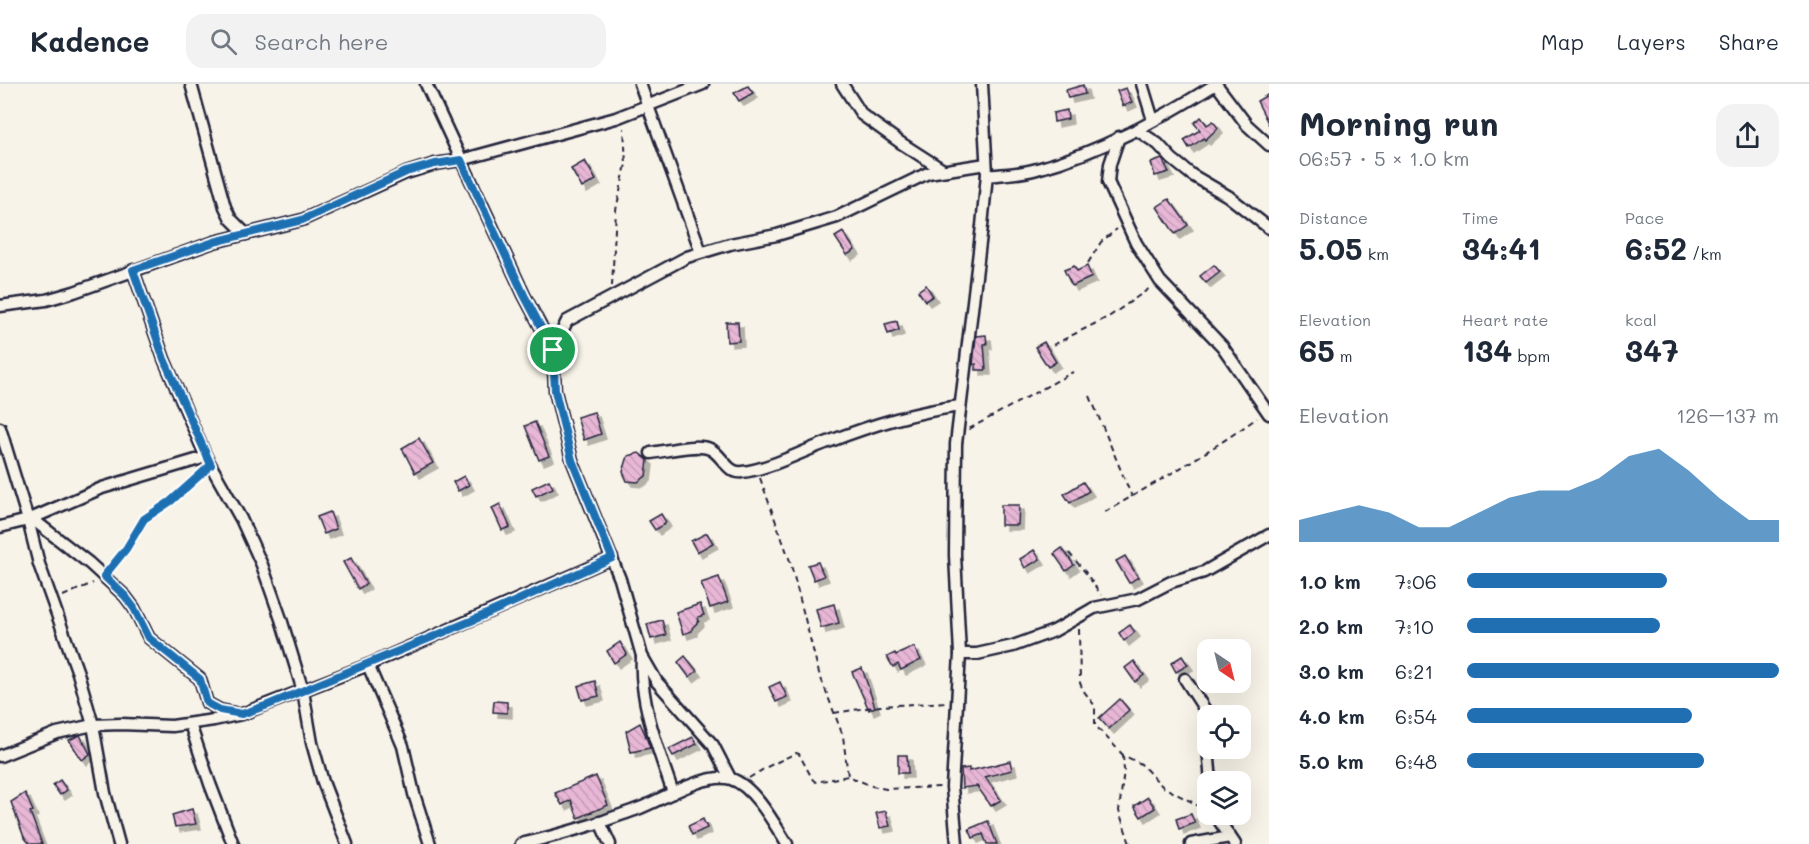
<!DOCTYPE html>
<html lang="en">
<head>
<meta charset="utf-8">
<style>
  :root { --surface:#fff; --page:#f2f2f3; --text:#1f2937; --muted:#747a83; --line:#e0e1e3; --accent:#1f6fb2 }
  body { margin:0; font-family:Mali,sans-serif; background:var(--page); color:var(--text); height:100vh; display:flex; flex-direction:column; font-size:22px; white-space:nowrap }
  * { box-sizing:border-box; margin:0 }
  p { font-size:20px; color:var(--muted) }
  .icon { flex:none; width:33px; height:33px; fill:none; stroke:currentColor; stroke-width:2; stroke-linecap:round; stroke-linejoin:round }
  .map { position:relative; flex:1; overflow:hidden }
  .side { display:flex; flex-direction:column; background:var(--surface); width:540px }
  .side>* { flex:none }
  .needle { width:39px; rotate:145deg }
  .fabs { position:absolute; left:1197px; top:555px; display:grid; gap:12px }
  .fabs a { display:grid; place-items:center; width:54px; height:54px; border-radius:12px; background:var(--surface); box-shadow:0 6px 24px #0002; font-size:30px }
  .pin { position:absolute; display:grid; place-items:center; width:51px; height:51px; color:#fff; margin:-26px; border:3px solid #fff; border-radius:50%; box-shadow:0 2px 6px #0007 }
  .round { display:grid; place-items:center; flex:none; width:63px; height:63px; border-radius:18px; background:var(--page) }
  .headline { display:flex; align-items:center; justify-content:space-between; height:102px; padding:0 30px }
  h1 { font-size:33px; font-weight:700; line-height:45px }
  .stats { display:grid; grid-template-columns:repeat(3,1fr); gap:9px; height:102px; padding:6px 30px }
  .stats div { display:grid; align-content:center }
  .stats b { font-size:30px; font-weight:700 }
  .stats small { font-size:16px; font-weight:400 }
  .stats p { font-size:16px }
  .chart { height:168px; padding:12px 30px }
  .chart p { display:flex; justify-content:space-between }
  .chart svg { width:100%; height:108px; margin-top:6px; fill:var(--accent); opacity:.7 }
  ul { padding:0 30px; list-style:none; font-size:20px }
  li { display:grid; grid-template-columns:96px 72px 1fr; align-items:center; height:45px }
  li i { height:15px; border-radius:8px; background:var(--accent) }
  header { display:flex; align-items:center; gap:36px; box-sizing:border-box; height:84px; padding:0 30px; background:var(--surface); border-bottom:2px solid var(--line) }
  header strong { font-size:28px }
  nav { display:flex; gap:33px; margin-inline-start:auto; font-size:21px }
  .search { width:420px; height:54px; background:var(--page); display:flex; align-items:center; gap:15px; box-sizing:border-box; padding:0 21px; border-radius:18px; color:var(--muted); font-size:22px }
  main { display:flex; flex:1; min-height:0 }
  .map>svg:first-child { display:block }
  .building { fill:url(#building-back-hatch); stroke:#22223b; stroke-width:1.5; filter:url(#shadow) }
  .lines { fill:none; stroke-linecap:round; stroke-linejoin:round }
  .street-casing { stroke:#22223b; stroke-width:15 }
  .path { stroke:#22223b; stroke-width:2; stroke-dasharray:6 4.5; stroke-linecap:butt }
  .street { stroke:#f7f3e8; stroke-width:10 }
  .route-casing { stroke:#fff; stroke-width:12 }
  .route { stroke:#1f6fb2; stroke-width:8 }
</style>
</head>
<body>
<header>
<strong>Kadence</strong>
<div class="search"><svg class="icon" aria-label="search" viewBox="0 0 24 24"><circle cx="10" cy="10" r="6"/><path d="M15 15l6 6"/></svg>Search here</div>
<nav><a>Map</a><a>Layers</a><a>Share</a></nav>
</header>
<main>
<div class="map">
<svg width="1269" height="760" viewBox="0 0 1269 760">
  <defs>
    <pattern id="building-back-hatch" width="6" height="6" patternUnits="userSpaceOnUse" patternTransform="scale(1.5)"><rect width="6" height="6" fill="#e8b7d6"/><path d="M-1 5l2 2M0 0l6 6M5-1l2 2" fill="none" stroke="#c79db9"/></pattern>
    <filter id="shadow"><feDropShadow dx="5" dy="5" stdDeviation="0" flood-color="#0004"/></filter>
  </defs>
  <rect width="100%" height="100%" fill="#f7f3e8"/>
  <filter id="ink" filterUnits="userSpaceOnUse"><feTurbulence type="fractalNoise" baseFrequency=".0167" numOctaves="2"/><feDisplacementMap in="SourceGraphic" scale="12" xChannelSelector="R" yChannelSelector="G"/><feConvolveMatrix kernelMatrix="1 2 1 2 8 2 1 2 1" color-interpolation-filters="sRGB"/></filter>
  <g filter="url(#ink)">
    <!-- building -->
    <g class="building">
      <polygon points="1083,1 1085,10 1068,14 1066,6"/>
      <polygon points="748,2 753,9 739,17 734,9"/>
      <polygon points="1126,4 1132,18 1123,22 1117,7"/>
      <polygon points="1269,10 1269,41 1257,17"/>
      <polygon points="1067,26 1068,35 1054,38 1053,29"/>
      <polygon points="1201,33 1207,41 1213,37 1218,44 1205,56 1204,54 1189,64 1184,56 1200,46 1194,39"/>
      <polygon points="1162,75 1169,88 1155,92 1151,79"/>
      <polygon points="585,77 596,96 582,104 571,85"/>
      <polygon points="1169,115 1188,141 1175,150 1157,123"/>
      <polygon points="843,148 855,166 847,171 835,153"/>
      <polygon points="1214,181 1220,188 1206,199 1200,192"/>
      <polygon points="1074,182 1077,187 1087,182 1092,193 1072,202 1064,186"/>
      <polygon points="926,201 933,212 925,217 918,207"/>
      <polygon points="897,237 899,246 888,250 885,240"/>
      <polygon points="726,238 738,238 739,257 727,258"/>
      <polygon points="986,251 987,260 984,260 986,286 976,286 976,280 973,281 976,252"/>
      <polygon points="1044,258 1056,278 1048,283 1035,263"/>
      <polygon points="594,328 601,350 584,356 577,333"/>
      <polygon points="535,338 549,372 539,376 525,342"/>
      <polygon points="419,354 433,379 415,389 402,364"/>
      <polygon points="639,369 648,376 646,392 638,398 627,397 623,388 628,372"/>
      <polygon points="464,392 469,401 458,407 453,398"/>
      <polygon points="549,396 553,404 536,412 532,404"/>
      <polygon points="1083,398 1089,407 1070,419 1064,410"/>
      <polygon points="500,420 510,443 502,446 492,424"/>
      <polygon points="1001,421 1019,421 1018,441 1001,441"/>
      <polygon points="330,428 336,445 324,450 317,433"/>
      <polygon points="661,430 666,438 655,446 649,437"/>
      <polygon points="707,449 713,459 697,468 691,457"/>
      <polygon points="1062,464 1074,481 1066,487 1054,470"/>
      <polygon points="1034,466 1040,475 1025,484 1020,475"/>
      <polygon points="1125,472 1138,493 1129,499 1116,477"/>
      <polygon points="351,474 366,500 358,505 343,478"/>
      <polygon points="818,478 824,492 814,496 808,481"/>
      <polygon points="719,493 728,518 710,524 701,499"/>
      <polygon points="700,520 704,531 698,533 699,537 692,544 692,547 683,550 676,528"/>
      <polygon points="834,520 839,539 821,544 816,525"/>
      <polygon points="662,536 666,551 651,555 647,540"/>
      <polygon points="1130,541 1135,548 1124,557 1119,549"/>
      <polygon points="620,558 627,570 614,579 607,567"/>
      <polygon points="914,563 921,576 901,586 898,580 893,583 887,573 895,569 896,571"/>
      <polygon points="685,572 697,587 689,593 678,578"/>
      <polygon points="1182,572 1188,581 1176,588 1171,579"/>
      <polygon points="1134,577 1144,591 1135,598 1125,584"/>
      <polygon points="862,584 875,623 869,626 852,588"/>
      <polygon points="595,597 599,612 582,616 578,602"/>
      <polygon points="780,598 787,613 776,618 769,603"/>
      <polygon points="1120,615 1129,626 1109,645 1099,634"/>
      <polygon points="494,617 507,618 507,629 493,628"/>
      <polygon points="640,639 645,650 650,664 631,668 626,647"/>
      <polygon points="80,651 90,670 82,676 69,656"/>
      <polygon points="693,653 697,660 673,672 669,665"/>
      <polygon points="898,671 907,671 908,689 898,689"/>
      <polygon points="1010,677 1012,686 985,693 1001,716 991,722 977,702 962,704 961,685 969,684 969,687"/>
      <polygon points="596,692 608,721 578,734 571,716 562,721 555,709"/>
      <polygon points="60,696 67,706 60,711 53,701"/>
      <polygon points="25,709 33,727 30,728 42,760 30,760 24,753 11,718"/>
      <polygon points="1148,713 1155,724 1141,733 1134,722"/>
      <polygon points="192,725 196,740 175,743 172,731"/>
      <polygon points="886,727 890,742 880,744 876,729"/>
      <polygon points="1191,730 1195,739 1179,745 1176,735"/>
      <polygon points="703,735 707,744 692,751 688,742"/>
      <polygon points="988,737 997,760 987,760 983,750 973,754 969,745"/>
    </g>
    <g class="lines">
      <defs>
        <g id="street">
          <polyline points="191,0 225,123 231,135 246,150"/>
          <polyline points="426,0 524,211 553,266 555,307 572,376 620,495 642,572 657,598 713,661 730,694"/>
          <polyline points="640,0 701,168"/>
          <polyline points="842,0 862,31 901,59 943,86"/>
          <polyline points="1142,0 1153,36"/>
          <polyline points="1216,0 1247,41 1269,61"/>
          <polyline points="1137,46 1158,60 1172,75 1192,91 1228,112 1269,144"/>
          <polyline points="1119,53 1110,80 1108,98 1136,159 1160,197 1222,262 1269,330"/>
          <path d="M987 92C1003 90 1021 90 1037 85 1101 68 1160 35 1216 0"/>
          <polyline points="133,186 164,275 206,373 241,435 262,481 281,535 303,607 312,659 323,698 347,760"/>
          <polyline points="0,222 46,216 74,208 214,158 302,136 406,89 435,80 461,76 616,34 703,0"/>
          <polyline points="553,266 567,237 687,173 730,160 777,151 837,133 928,89 986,80"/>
          <polyline points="0,344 28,436 39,480 78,589 93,641 105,709 119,760"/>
          <path d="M651 369C666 367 697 359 710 365 722 370 727 390 742 388 767 386 803 367 828 358 871 341 914 328 960 322"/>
          <polyline points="31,434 89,479 125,512 134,524 149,554 200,595 207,619 220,626 235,629"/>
          <polyline points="0,443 28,436 102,404 206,373"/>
          <polyline points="960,570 977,570 1013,562 1054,547 1094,524 1138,515 1171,498 1204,488 1269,451"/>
          <path d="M642 573C639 618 659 667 673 709"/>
          <polyline points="368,581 403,662 414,710 430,760"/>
          <polyline points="1185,595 1209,632"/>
          <polyline points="190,640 210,700 233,760"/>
          <polyline points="1208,664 1211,698"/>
          <polyline points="0,672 57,649 93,641 121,640 172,642 214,636 242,630 368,581 612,474"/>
          <polyline points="1219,730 1220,738 1235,760"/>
          <polyline points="600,738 610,760"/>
          <path d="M521 760C548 754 575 746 601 738 614 733 627 729 640 724 663 715 706 688 731 695 754 702 775 741 787 760"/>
          <polyline points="957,760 952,703 960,570 955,471 956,360 982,142 987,90 982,0"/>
          <polyline points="1191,760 1230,753"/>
        </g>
      </defs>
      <!-- street casing -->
      <use href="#street" class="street-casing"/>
      <!-- path -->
      <g class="path">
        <polyline points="1088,179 1101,158 1117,145"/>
        <polyline points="612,202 616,126 626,80 624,44"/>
        <polyline points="1053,261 1110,232 1150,204"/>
        <polyline points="1090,312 1132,413"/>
        <polyline points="969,345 1073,288"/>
        <polyline points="760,394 790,477 819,589 843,652 848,692"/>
        <path d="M1105 428C1157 398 1208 369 1257 334"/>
        <polyline points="1069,469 1086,489 1101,511"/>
        <polyline points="111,484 144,435 171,417 203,388"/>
        <polyline points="63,512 93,499"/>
        <polyline points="1079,545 1080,599 1083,606 1095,622 1095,641 1123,671 1141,680 1163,703 1194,719 1208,729"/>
        <polyline points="834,629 880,622 947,618"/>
        <polyline points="1123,671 1124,686 1119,727 1130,760"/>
        <polyline points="749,694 767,683 796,669 799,670 813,696 816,698 848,692 872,702 886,705 943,703"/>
      </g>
      <!-- street -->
      <use href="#street" class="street"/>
    </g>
  </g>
  <g class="lines" filter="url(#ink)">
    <defs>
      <polygon id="route" points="461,76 524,211 553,266 555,307 572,376 612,474 471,537 268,621 242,630 220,626 207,619 200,595 149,554 134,524 125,512 104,492 126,465 144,435 171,417 211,381 164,275 133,186 214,158 302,136 406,88 435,80"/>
    </defs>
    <!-- route casing -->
    <use href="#route" class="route-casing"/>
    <!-- route -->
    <use href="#route" class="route"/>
  </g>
</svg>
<div class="fabs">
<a><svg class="needle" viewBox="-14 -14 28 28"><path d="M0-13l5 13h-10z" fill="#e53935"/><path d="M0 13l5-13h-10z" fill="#747a83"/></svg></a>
<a><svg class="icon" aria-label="locate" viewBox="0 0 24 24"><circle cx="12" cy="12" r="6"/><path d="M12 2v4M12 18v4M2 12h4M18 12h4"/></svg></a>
<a><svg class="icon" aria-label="layers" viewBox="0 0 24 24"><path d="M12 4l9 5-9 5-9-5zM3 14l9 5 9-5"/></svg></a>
</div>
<div class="pin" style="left:553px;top:266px;background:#1e9e55"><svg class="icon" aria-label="arrive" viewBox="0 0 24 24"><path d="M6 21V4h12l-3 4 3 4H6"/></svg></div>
</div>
<section class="side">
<div class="headline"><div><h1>Morning run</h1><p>06:57 · 5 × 1.0 km</p></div><a class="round"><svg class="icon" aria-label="share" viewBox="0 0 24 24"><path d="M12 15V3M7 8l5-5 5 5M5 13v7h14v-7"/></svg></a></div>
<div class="stats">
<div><p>Distance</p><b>5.05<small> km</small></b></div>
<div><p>Time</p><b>34:41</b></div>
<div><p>Pace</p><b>6:52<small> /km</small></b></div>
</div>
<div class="stats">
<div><p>Elevation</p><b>65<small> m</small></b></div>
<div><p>Heart rate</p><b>134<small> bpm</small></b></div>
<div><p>kcal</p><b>347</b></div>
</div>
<div class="chart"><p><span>Elevation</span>126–137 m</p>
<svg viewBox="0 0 160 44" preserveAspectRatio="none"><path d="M0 44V35L10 32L20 29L30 32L40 38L50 38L60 32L70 26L80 23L90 23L100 18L110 9L120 6L130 15L140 26L150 35L160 35V44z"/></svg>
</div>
<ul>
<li><b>1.0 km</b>7:06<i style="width:64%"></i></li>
<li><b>2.0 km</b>7:10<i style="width:62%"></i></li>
<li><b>3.0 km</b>6:21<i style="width:100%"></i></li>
<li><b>4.0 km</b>6:54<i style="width:72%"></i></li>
<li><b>5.0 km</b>6:48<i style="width:76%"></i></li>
</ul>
</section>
</main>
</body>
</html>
